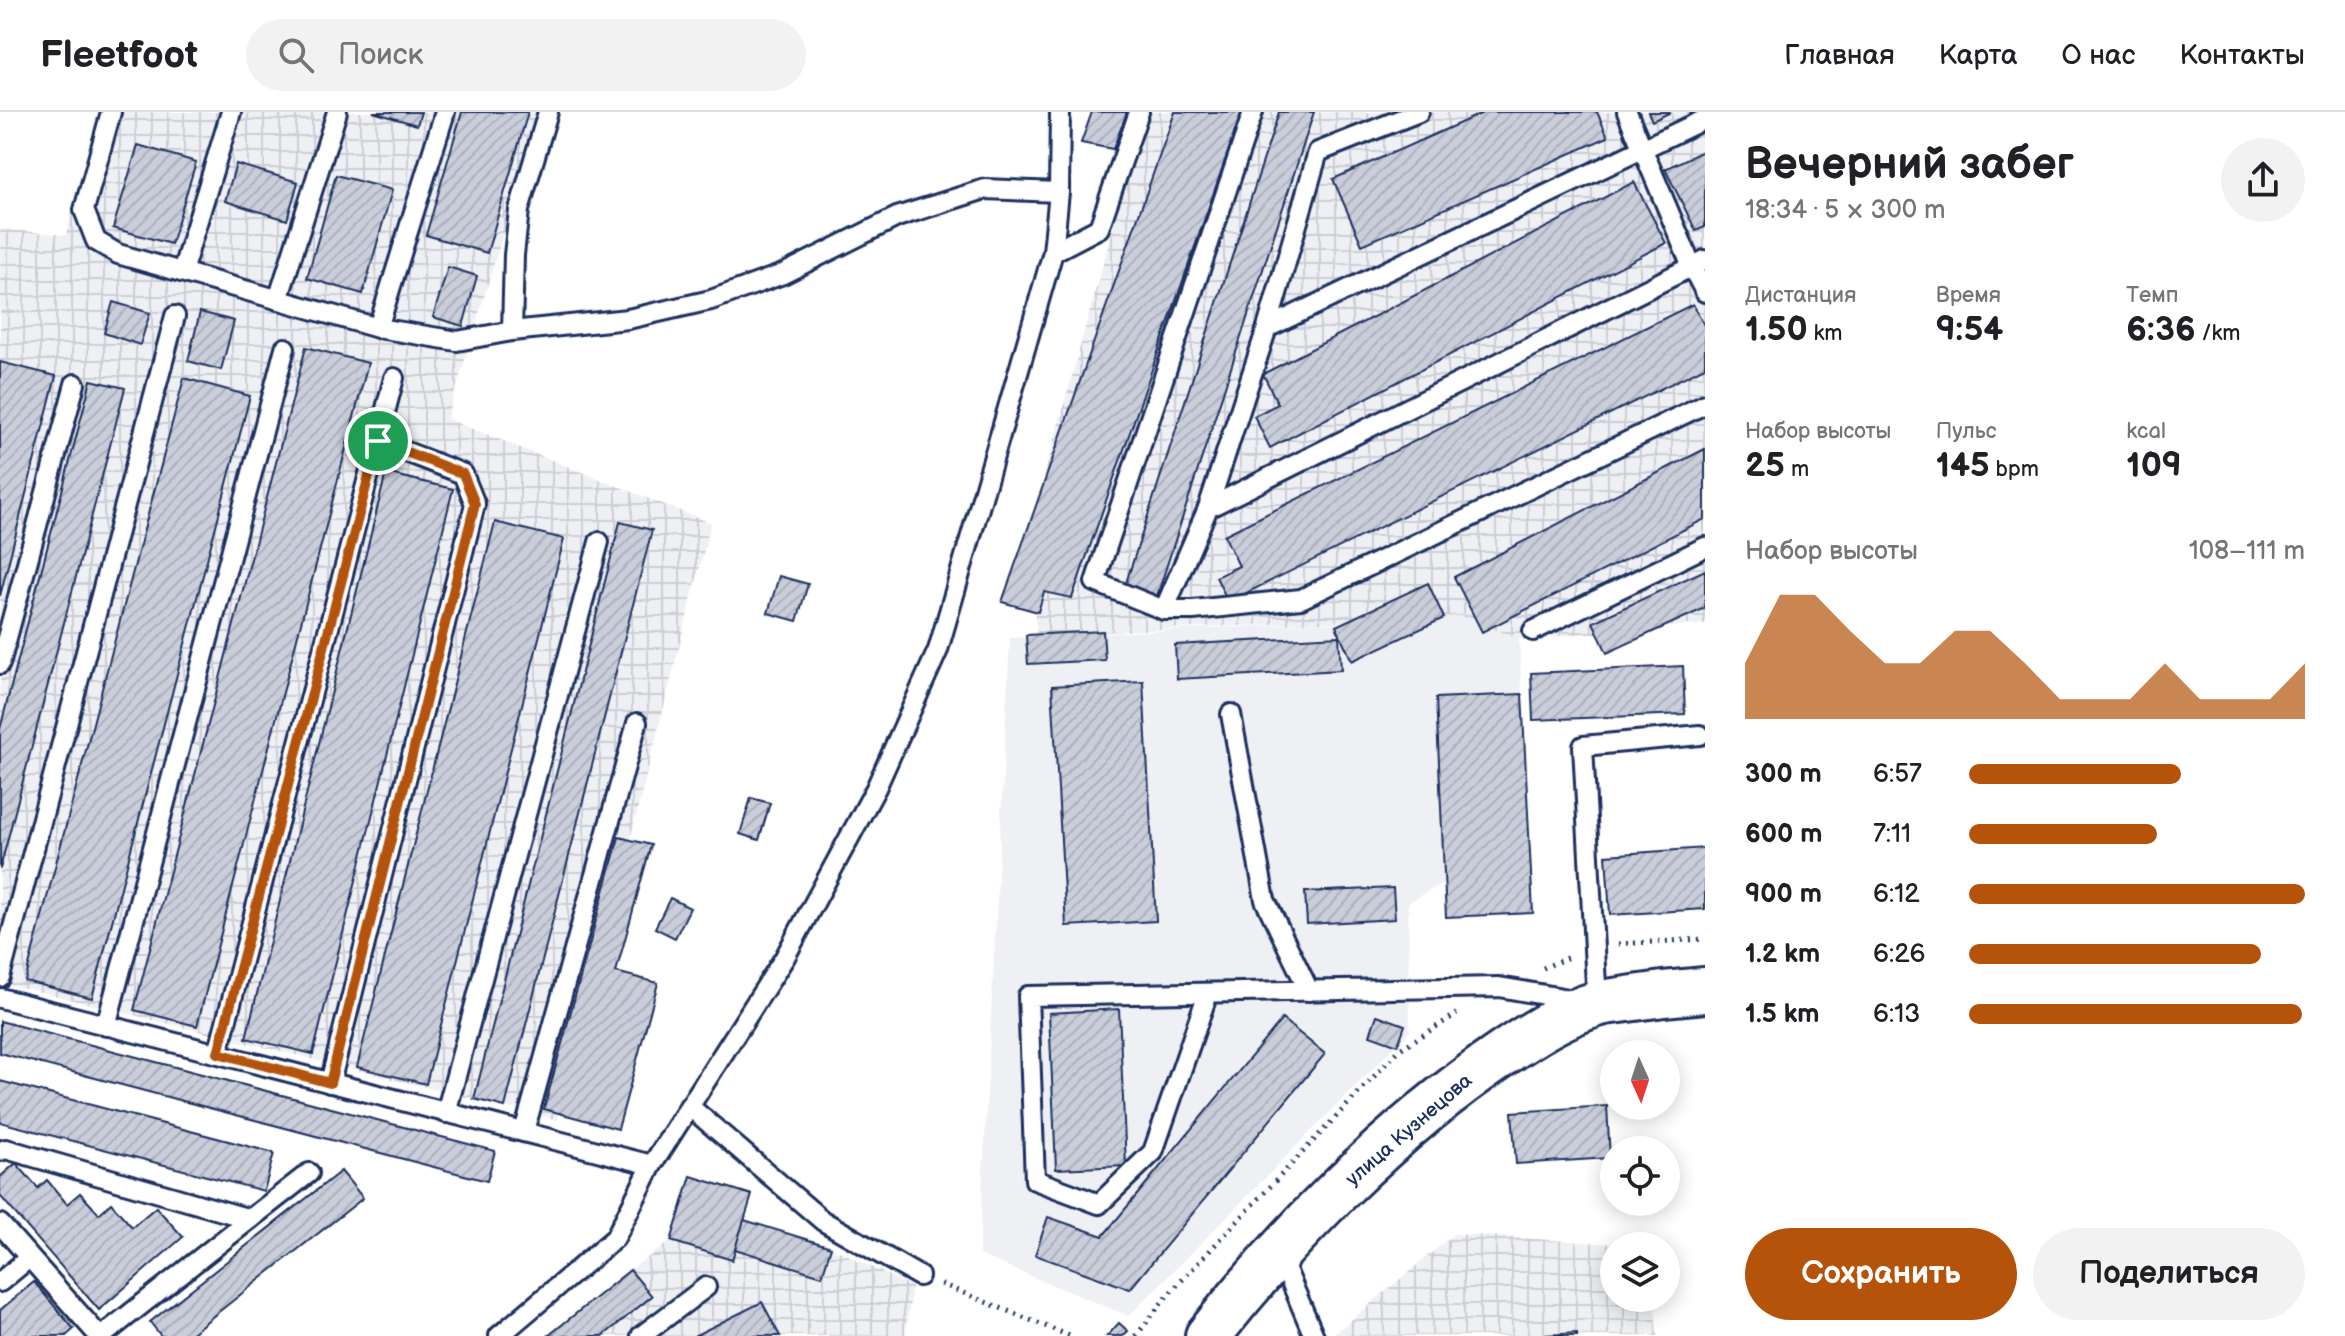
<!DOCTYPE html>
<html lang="ru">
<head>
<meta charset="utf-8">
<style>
  :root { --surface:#fff; --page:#f2f2f2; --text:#202124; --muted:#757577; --line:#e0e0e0; --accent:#b45309 }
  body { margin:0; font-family:"Balsamiq Sans",sans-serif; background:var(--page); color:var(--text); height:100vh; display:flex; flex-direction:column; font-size:30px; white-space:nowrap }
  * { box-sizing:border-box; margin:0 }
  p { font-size:26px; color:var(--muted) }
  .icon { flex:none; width:44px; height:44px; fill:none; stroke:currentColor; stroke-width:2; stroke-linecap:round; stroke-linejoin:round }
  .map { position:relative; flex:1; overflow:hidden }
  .sheet { display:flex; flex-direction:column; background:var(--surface); width:640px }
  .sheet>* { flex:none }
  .needle { width:52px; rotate:177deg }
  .controls { position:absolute; left:1600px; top:928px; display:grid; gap:16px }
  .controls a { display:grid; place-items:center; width:80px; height:80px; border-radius:50%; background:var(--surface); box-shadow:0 4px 20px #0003; font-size:40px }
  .pin { position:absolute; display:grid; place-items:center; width:68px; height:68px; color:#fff; margin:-34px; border:4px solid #fff; border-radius:50%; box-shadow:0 2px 8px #0007 }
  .round { display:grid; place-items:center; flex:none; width:84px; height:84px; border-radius:42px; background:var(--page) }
  .summary { display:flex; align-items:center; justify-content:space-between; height:136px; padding:0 40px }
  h1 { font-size:44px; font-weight:600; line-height:60px }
  .stats { display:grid; grid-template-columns:repeat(3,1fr); gap:12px; height:136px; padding:8px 40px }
  .stats div { display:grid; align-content:center }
  .stats b { font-size:34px; font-weight:600 }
  .stats small { font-size:22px; font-weight:400 }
  .stats p { font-size:22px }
  .chart { height:224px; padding:16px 40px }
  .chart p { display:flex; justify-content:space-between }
  .chart svg { width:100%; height:144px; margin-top:8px; fill:var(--accent); opacity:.7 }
  .cta { display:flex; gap:16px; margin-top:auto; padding:16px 40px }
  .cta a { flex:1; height:92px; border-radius:48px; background:var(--accent); color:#fff; font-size:32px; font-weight:600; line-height:92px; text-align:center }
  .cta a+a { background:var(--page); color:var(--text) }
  ul { padding:0 40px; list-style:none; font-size:26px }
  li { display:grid; grid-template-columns:128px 96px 1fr; align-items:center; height:60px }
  li i { height:20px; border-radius:10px; background:var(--accent) }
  header { display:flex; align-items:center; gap:48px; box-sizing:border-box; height:112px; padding:0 40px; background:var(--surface); border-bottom:2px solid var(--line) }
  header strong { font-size:38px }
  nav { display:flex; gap:44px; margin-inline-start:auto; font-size:28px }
  .search { width:560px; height:72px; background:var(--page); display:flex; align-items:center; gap:20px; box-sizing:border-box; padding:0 28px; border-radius:44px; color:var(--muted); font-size:30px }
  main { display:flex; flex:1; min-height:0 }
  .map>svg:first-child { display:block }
  .built { fill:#eff0f4 }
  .industrial { fill:url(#industrial-grid) }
  .building { fill:url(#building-hatch); stroke:#1b2f5e; stroke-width:2 }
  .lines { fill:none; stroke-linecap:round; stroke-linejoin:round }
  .service-casing { stroke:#1b2f5e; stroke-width:24 }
  .primary-casing { stroke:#1b2f5e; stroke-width:50 }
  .path { stroke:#1b2f5e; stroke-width:5; stroke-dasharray:2 6; stroke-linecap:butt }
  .service { stroke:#fff; stroke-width:18 }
  .primary { stroke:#fff; stroke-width:44 }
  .route-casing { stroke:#fff; stroke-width:16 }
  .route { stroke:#b45309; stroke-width:10 }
  .labels { text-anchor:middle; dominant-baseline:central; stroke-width:8; stroke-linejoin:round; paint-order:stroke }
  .street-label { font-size:20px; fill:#1b2f5e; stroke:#fff }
</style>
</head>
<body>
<header>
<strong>Fleetfoot</strong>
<div class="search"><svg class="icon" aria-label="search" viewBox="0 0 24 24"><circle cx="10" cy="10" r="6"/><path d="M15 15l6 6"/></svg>Поиск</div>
<nav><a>Главная</a><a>Карта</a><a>О нас</a><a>Контакты</a></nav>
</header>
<main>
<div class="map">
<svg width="1705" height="1224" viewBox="0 0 1705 1224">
  <defs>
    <pattern id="industrial-grid" width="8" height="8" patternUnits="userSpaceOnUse" patternTransform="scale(2)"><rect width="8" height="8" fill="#eff0f4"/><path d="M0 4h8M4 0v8" fill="none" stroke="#ccced4"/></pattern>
    <pattern id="building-hatch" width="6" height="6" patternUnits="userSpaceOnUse" patternTransform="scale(2)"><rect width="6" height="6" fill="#caceda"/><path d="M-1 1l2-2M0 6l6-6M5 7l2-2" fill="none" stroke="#adb1be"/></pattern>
  </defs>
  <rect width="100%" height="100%" fill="#fff"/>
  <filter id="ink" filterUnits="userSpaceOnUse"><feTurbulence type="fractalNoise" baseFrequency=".0125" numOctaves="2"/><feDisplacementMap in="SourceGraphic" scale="16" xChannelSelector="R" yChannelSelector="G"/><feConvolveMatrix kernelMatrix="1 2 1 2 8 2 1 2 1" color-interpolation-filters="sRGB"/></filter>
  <g filter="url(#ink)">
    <!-- built -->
    <polygon class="built" points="1461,504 1519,527 1531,765 1444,770 1408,791 1410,919 1129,1204 979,1143 1010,526"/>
    <!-- industrial -->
    <g class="industrial">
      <polygon points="99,0 540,0 447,307 711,411 558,1008 0,870 0,117 66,123"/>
      <polygon points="1145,0 1705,0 1705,512 1519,527 1461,504 1037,523 1026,430"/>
      <polygon points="691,1064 752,1083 745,1108 831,1135 912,1175 905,1224 548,1224 630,1158 671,1129"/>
      <polygon points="1454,1122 1648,1134 1614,1134 1614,1186 1654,1186 1657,1224 1332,1224"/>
    </g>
    <!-- building -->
    <g class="building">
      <polygon points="373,0 421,0 417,13"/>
      <polygon points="462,0 528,0 487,141 426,123"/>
      <polygon points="1092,0 1127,0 1113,37 1081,31"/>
      <polygon points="1175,0 1242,0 1072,486 1044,480 1038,500 1002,490"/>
      <polygon points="1279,0 1314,0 1156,487 1124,477"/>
      <polygon points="1485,0 1597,0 1608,25 1362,133 1333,67"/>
      <polygon points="1648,0 1671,0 1652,9"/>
      <polygon points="138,33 196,50 171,132 113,116"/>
      <polygon points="1705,38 1705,115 1696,119 1665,57"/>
      <polygon points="236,52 298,70 287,108 225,89"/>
      <polygon points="336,63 392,78 363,182 307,166"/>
      <polygon points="1634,70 1666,131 1270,336 1254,304 1278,292 1263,262"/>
      <polygon points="448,155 477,164 463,214 433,205"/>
      <polygon points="113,190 150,201 140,233 104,221"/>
      <polygon points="1693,192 1705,215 1705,255 1228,490 1216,465 1239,454 1224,423"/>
      <polygon points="200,200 234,209 221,258 188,249"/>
      <polygon points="306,235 368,251 197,914 134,898"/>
      <polygon points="0,250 56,264 0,484"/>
      <polygon points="184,266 250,284 92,886 25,869"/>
      <polygon points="91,268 125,276 0,757 0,617"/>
      <polygon points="1705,337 1705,407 1482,520 1454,465"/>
      <polygon points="386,361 453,377 313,942 246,926"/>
      <polygon points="495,410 564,427 426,972 357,955"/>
      <polygon points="620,410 652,418 505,995 474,987"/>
      <polygon points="1705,458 1705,496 1607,541 1593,510"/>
      <polygon points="779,464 808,472 797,509 768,501"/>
      <polygon points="1428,471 1444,506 1352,549 1336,514"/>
      <polygon points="1103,519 1105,548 1028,552 1026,523"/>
      <polygon points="1339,524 1341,558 1177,567 1175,533"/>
      <polygon points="1683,554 1685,602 1533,608 1531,561"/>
      <polygon points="1143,569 1156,809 1066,814 1052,574"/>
      <polygon points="1522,582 1533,801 1446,805 1436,586"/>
      <polygon points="751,686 770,691 759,728 740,722"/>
      <polygon points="619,725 651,733 616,860 658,871 618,1017 544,997"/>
      <polygon points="1705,736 1705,797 1610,803 1606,743"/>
      <polygon points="1393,776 1395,807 1307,812 1305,780"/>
      <polygon points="670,786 690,796 675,826 655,816"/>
      <polygon points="1119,897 1126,1054 1056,1057 1049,901"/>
      <polygon points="1377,903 1405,913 1398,933 1370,923"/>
      <polygon points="1282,907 1325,942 1130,1177 1035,1143 1048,1105 1103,1124"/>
      <polygon points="0,909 495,1039 487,1069 0,941"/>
      <polygon points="0,969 274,1041 264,1079 0,1010"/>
      <polygon points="1607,994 1610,1046 1516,1052 1512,1000"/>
      <polygon points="16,1051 38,1076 47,1068 67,1092 80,1081 99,1102 111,1091 132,1115 156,1095 183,1125 99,1198 0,1084 0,1065"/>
      <polygon points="341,1059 363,1086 188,1224 161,1224 150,1210"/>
      <polygon points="691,1064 752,1083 732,1148 671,1129"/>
      <polygon points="744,1108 831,1135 822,1164 735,1137"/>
      <polygon points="630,1158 652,1184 603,1224 548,1224"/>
      <polygon points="34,1170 74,1217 66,1224 0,1224 0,1198"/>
      <polygon points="762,1190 780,1224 694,1224"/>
      <polygon points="1119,1211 1128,1219 1123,1224 1107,1224"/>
      <polygon points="1577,1221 1577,1224 1528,1224"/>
    </g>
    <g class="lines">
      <defs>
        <g id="service">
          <polyline points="111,0 84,98 96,129 118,142 378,216 457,229 512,219 628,207 711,188 783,162 897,105 985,77 1059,80"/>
          <polyline points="1253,0 1095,470 1164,498 1193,498 1301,487 1705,292"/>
          <polyline points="1627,0 1692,155 1705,180"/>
          <polyline points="1053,140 1099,116 1139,0"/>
          <polyline points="182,160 231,0"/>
          <polyline points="278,188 337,0"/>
          <polyline points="378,216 445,0"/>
          <polyline points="1267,216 1705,7"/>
          <polyline points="512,219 514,143 519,98 548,0"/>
          <polyline points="1208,396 1267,216 1318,40 1419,0"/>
          <polyline points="1164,498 1208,396 1705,148"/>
          <polyline points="1533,519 1705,435"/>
          <polyline points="0,552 75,272"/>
          <polyline points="1231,602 1265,788 1309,879"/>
          <polyline points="0,865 175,204"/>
          <polyline points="1208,881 1153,1040 1099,1092 1035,1068 1028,884 1499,875 1597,892 1583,634 1700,623"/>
          <polyline points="0,886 652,1053"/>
          <polyline points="106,914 285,236"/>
          <polyline points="218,941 394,266"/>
          <polyline points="330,971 475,392 463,362 378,329"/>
          <polyline points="689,994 823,1109 919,1164"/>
          <polyline points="446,1001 599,430"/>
          <polyline points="524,1020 637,611"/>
          <polyline points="0,1039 6,1037 250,1107 102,1224"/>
          <polyline points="250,1107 309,1061"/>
          <polyline points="0,1112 99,1224"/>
          <polyline points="1279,1141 1314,1224"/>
          <polyline points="0,1170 29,1146"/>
          <polyline points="499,1224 615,1126 652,1053 785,845 876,676 938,538 1053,140 1059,80 1060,0"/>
          <polyline points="641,1224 706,1175"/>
        </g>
        <path id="primary" d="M1208 1224C1288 1122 1393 1016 1501 943 1530 923 1562 902 1597 892 1606 889 1617 889 1627 887 1653 883 1679 880 1705 878"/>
      </defs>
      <!-- service casing -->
      <use href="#service" class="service-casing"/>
      <!-- primary casing -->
      <use href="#primary" class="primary-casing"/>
      <!-- path -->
      <g class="path">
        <polyline points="1618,832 1705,827"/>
        <polyline points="1543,856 1571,844"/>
        <polyline points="941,1172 1070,1224"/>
        <polyline points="1136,1224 1167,1184 1400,937 1457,902"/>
      </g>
      <!-- service -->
      <use href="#service" class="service"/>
      <!-- primary -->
      <use href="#primary" class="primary"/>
    </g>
  </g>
  <g class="lines" filter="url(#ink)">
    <defs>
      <polygon id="route" points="378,329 463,362 475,392 330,971 218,941"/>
    </defs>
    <!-- route casing -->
    <use href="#route" class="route-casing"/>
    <!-- route -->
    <use href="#route" class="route"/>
  </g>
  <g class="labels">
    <!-- street labels -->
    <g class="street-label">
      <text transform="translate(1409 1018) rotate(-41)">улица Кузнецова</text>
    </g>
  </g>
</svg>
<div class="controls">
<a><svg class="needle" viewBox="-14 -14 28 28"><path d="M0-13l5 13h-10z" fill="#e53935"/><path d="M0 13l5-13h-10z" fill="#757577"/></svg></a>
<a><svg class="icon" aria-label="locate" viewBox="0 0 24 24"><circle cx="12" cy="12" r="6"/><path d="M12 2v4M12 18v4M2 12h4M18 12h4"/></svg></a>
<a><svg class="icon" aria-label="layers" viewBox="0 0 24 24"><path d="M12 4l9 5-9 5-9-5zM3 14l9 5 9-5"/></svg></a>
</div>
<div class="pin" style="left:378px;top:329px;background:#1e9e55"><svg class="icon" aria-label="arrive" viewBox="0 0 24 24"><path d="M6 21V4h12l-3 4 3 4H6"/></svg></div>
</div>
<section class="sheet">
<div class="summary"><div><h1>Вечерний забег</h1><p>18:34 · 5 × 300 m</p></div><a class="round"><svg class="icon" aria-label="share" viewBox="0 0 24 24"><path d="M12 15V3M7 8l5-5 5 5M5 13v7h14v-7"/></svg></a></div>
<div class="stats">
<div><p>Дистанция</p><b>1.50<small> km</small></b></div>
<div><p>Время</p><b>9:54</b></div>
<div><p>Темп</p><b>6:36<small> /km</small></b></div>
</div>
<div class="stats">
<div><p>Набор высоты</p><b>25<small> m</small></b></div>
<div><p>Пульс</p><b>145<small> bpm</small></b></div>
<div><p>kcal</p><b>109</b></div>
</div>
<div class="chart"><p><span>Набор высоты</span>108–111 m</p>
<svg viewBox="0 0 160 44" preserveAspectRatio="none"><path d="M0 44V27L10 6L20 6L30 17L40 27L50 27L60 17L70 17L80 27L90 38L100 38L110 38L120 27L130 38L140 38L150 38L160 27V44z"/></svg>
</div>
<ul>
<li><b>300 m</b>6:57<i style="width:63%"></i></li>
<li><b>600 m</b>7:11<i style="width:56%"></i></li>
<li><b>900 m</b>6:12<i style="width:100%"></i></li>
<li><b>1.2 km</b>6:26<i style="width:87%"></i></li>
<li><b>1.5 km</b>6:13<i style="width:99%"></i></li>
</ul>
<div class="cta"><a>Сохранить</a><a>Поделиться</a></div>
</section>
</main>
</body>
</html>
